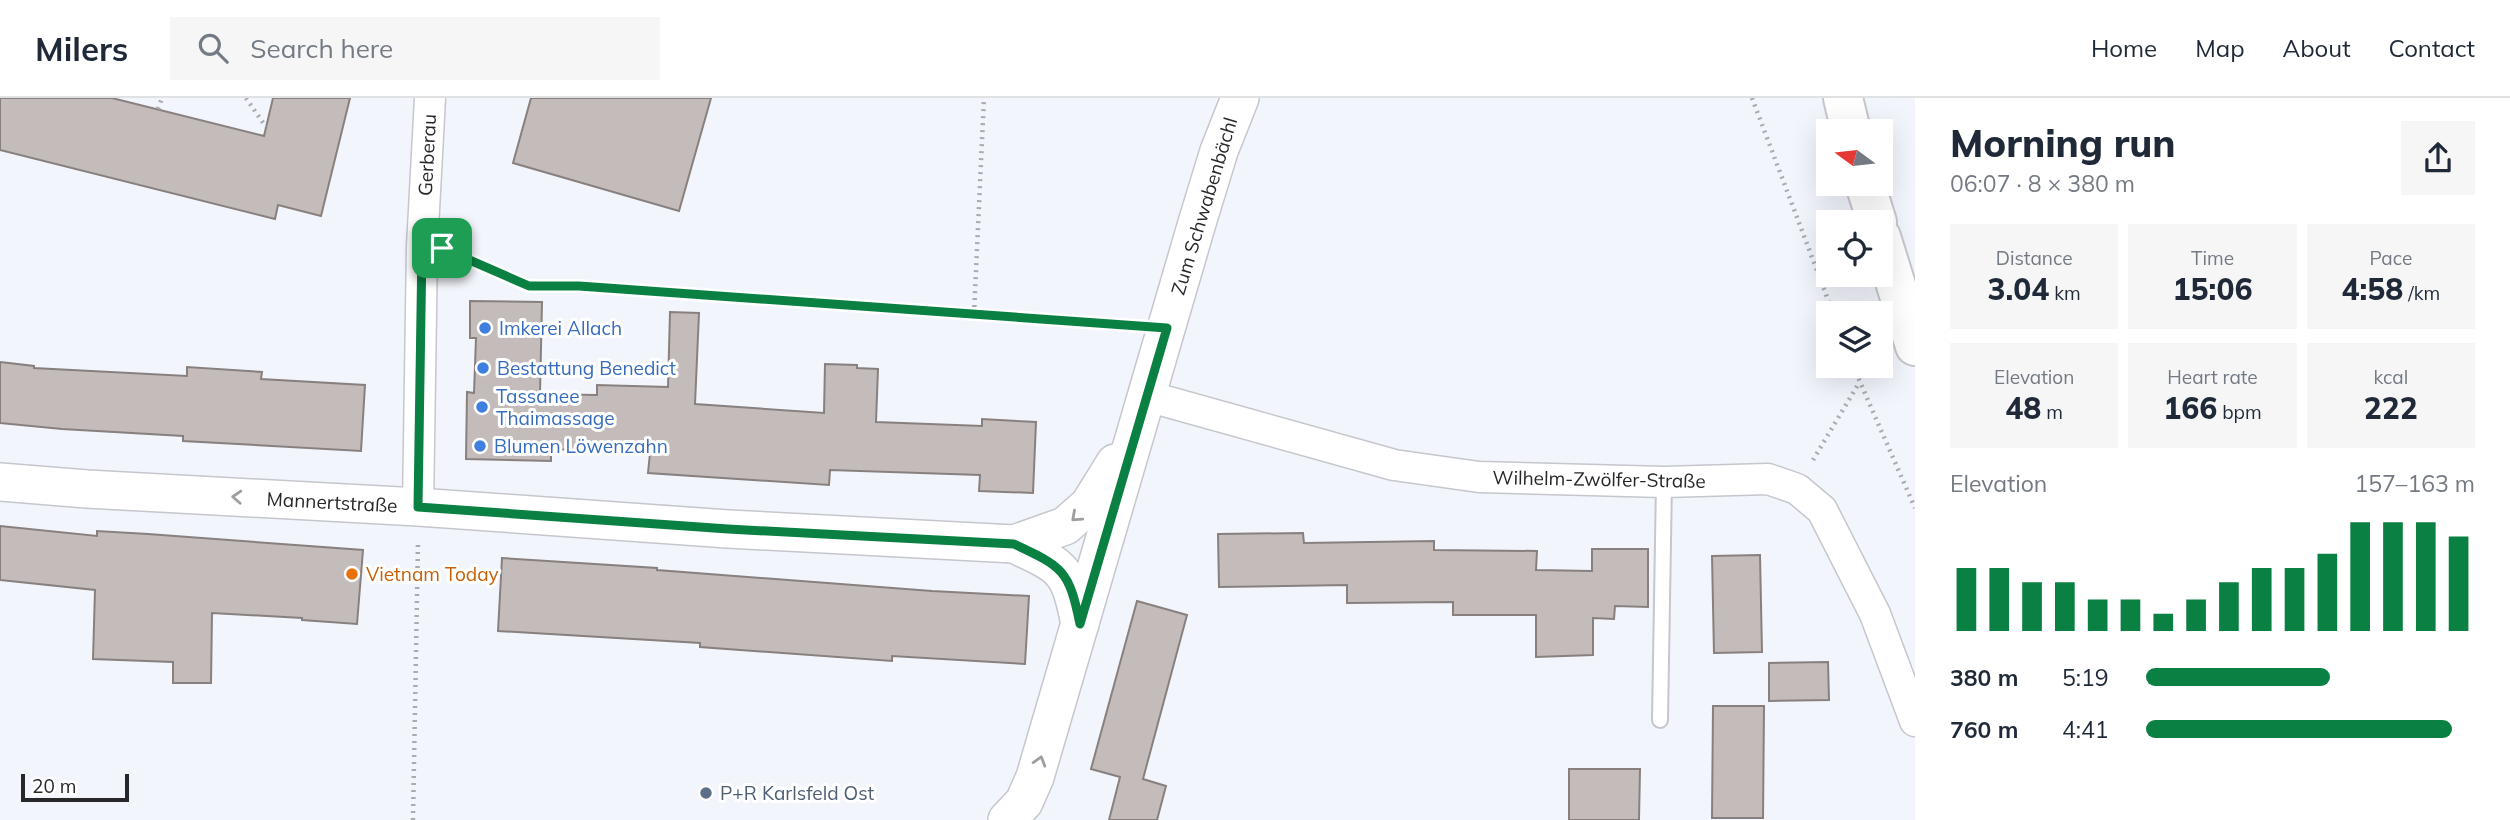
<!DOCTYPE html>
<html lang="en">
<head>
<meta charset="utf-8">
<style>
  :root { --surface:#fff; --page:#f6f6f7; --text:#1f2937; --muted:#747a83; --line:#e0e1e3; --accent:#0b8043 }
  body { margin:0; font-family:Mulish,sans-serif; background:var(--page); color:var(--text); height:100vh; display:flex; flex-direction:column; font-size:26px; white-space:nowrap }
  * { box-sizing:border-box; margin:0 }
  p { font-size:23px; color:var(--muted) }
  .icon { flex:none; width:38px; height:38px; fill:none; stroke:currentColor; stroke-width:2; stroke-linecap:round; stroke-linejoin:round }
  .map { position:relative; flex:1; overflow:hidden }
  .panel { display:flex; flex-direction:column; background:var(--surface); width:595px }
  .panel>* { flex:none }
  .needle { width:46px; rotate:285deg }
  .controls { position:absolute; left:1816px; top:21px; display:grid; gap:14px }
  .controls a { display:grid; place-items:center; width:77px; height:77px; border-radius:0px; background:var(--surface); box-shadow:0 7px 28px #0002; font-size:35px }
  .scale { position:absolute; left:21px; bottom:18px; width:108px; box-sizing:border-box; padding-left:7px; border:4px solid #27272a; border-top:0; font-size:19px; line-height:24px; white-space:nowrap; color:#27272a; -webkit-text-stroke:5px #fff; paint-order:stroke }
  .pin { position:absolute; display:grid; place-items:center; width:60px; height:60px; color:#fff; margin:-30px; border-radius:14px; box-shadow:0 4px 10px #0006 }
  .round { display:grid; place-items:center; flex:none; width:74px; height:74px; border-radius:0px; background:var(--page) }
  .overview { display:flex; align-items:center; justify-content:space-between; height:119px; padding:0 35px }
  h1 { font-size:38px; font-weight:800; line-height:52px }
  .stats { display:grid; grid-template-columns:repeat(3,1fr); gap:10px; height:119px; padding:7px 35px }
  .stats div { display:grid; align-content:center; border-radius:0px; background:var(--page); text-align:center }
  .stats b { font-size:30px; font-weight:800 }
  .stats small { font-size:19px; font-weight:400 }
  .stats p { font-size:19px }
  .chart { height:196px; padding:14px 35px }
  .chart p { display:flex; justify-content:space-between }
  .chart svg { width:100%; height:126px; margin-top:7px; stroke:var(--accent); stroke-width:6 }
  ul { padding:0 35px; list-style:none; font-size:23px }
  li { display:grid; grid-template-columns:112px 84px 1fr; align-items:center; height:52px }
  li i { height:18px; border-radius:9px; background:var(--accent) }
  header { display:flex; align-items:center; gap:42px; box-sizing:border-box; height:98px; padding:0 35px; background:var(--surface); border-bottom:2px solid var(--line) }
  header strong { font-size:33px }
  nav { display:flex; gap:38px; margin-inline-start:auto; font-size:24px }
  .search { width:490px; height:63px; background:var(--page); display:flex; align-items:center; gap:18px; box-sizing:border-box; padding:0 24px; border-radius:0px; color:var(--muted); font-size:26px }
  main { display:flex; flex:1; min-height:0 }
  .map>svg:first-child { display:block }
  .building { fill:#c4bcbb; stroke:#87807f; stroke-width:2 }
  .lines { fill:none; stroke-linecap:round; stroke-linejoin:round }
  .service-casing { stroke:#c5c7cd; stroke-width:18 }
  .minor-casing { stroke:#c5c7cd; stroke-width:33 }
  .tertiary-casing { stroke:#c5c7cd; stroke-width:40 }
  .secondary-casing { stroke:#c5c7cd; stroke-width:42 }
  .path { stroke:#aaabb1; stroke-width:4.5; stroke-dasharray:2 5; stroke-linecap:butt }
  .service { stroke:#fff; stroke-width:14 }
  .minor { stroke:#fff; stroke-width:30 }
  .tertiary { stroke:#fff; stroke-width:37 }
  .secondary { stroke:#fff; stroke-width:38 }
  .oneway { stroke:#9e9e9f }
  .route-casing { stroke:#fff; stroke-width:14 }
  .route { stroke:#0b8043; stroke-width:9 }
  .shop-dot { fill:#3f7fe0; stroke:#fff; stroke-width:2.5 }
  .food-dot { fill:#e8710a; stroke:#fff; stroke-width:2.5 }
  .service-dot { fill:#5c6f8a; stroke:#fff; stroke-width:2.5 }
  .labels { text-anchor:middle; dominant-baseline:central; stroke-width:6; stroke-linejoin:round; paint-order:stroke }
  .street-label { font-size:19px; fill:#27272a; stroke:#fff }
  .shop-label { font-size:19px; fill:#366cbe; stroke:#fff; text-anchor:start }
  .food-label { font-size:19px; fill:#c56008; stroke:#fff; text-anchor:start }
  .service-label { font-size:19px; fill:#4e5e75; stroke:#fff; text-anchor:start }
</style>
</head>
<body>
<header>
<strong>Milers</strong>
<div class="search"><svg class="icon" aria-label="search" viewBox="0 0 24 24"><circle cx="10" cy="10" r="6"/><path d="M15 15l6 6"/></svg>Search here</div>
<nav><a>Home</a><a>Map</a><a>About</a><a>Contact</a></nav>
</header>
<main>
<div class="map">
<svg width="1915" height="722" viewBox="0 0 1915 722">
  <rect width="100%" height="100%" fill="#f3f5fc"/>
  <!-- building -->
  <g class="building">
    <polygon points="0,0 112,0 264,38 273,0 350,0 321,118 278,107 275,121 0,52"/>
    <polygon points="531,0 711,0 679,113 513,65"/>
    <polygon points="470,203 542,204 540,296 597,297 597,287 668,289 670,214 699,215 695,306 824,315 825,266 857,267 857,270 878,271 876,324 982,328 982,321 1036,324 1033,395 979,393 980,377 830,372 829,387 648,375 650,355 551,351 551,363 466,361 467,294 474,295 476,240 470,240"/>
    <polygon points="0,264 34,268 34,270 187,278 187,269 262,274 261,281 365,287 361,353 183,343 183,338 62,331 0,325"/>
    <polygon points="0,428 97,438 97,433 148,436 363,452 357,526 302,522 302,520 212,515 211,585 173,585 173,564 93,561 95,492 0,482"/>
    <polygon points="1303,435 1304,445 1434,443 1434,452 1537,453 1536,472 1592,473 1592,451 1648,451 1648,509 1615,508 1614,521 1593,520 1593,557 1536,559 1536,517 1453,517 1453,504 1347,505 1347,487 1219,489 1218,436"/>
    <polygon points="1760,457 1762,554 1714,555 1712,458"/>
    <polygon points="502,460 657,470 657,472 932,493 1029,498 1025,566 892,558 892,563 700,549 700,545 498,533"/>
    <polygon points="1137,503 1187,517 1143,681 1166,688 1157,722 1109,722 1120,679 1091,671"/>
    <polygon points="1828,564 1829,602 1769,603 1769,565"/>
    <polygon points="1713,608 1764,608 1763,720 1712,720"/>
    <polygon points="1569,671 1640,671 1639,722 1569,722"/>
  </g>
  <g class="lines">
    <defs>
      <polyline id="service" points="1660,622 1664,384"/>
      <g id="minor">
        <polyline points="1147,298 1394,367 1479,379 1664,384 1768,381 1797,391 1822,412 1875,516 1915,623"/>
        <polyline points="418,409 422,149 430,0"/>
      </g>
      <g id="tertiary">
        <path d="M0 384 87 391 418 409 728 431 1014 446C1064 469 1069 471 1080 526"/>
        <polyline points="1014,446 1065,428 1089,407 1115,365"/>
        <polyline points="1007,722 1024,704 1035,679 1197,125 1219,53 1240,0"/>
      </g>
      <g id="secondary">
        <polyline points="1843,0 1851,33"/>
        <polyline points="1865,86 1877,124"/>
        <polyline points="1881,139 1915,248"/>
      </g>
    </defs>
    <!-- service casing -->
    <use href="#service" class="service-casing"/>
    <!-- minor casing -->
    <use href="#minor" class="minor-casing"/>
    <!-- tertiary casing -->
    <use href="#tertiary" class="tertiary-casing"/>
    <!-- secondary casing -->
    <use href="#secondary" class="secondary-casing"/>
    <!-- path -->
    <g class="path">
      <polyline points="246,0 266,29"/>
      <polyline points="1752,0 1833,215"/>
      <polyline points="158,11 162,0"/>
      <polyline points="455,156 529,188 579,188 1131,227"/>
      <polyline points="974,216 984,0"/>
      <polyline points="1853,268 1915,410"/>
      <polyline points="1813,362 1859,285"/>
      <polyline points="413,722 418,443"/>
    </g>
    <!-- service -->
    <use href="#service" class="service"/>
    <!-- minor -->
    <use href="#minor" class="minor"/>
    <!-- tertiary -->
    <use href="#tertiary" class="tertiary"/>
    <!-- secondary -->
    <use href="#secondary" class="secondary"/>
  </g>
  <!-- one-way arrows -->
  <defs><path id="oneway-chevron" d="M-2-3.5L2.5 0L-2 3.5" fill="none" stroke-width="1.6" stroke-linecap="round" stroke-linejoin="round" transform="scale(1.75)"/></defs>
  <g class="oneway">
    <use href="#oneway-chevron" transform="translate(237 399) rotate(-177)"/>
    <use href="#oneway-chevron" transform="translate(1076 419) rotate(138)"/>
    <use href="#oneway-chevron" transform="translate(1040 663) rotate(-73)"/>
  </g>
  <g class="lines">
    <defs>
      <path id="route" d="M422 149 442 150 529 188H579L1167 230 1080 526C1069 472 1063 469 1014 446L728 431 418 409Z"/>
    </defs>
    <!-- route casing -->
    <use href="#route" class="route-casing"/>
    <!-- route -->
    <use href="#route" class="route"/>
  </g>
  <!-- markers -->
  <g class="shop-dot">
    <circle cx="485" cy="230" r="7"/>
    <circle cx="483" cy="270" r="7"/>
    <circle cx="482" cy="309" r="7"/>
    <circle cx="480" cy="348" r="7"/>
  </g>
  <circle class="food-dot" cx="352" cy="476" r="7"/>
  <circle class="service-dot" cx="706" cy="695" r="7"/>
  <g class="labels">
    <!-- street labels -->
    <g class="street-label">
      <text transform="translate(427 57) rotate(-87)">Gerberau</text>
      <text transform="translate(1204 108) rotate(-73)">Zum Schwabenbächl</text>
      <text transform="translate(1599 381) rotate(1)">Wilhelm-Zwölfer-Straße</text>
      <text transform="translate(332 404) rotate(3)">Mannertstraße</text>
    </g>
    <!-- shop labels -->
    <g class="shop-label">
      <text x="499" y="230">Imkerei Allach</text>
      <text x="497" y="270">Bestattung Benedict</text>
      <text x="496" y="298">Tassanee<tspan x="496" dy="22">Thaimassage</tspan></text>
      <text x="494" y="348">Blumen Löwenzahn</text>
    </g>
    <!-- food labels -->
    <g class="food-label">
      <text x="366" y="476">Vietnam Today</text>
    </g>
    <!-- service labels -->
    <g class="service-label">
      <text x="720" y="695">P+R Karlsfeld Ost</text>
    </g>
  </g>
</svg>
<div class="controls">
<a><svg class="needle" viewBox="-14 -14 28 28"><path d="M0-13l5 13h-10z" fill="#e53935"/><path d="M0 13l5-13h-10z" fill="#747a83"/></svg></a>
<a><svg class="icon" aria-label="locate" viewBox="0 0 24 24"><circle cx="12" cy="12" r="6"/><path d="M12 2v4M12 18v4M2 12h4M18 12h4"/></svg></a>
<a><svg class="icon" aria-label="layers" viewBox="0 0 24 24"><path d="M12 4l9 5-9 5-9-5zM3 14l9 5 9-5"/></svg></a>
</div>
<div class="scale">20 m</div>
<div class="pin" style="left:442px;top:150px;background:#1e9e55"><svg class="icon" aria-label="arrive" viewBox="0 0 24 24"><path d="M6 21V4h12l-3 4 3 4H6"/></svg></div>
</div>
<section class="panel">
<div class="overview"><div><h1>Morning run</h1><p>06:07 · 8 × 380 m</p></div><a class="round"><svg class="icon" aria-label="share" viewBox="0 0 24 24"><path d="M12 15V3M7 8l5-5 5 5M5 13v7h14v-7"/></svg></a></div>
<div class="stats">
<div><p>Distance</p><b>3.04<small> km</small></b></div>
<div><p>Time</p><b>15:06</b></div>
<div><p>Pace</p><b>4:58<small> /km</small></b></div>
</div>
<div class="stats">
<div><p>Elevation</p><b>48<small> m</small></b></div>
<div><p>Heart rate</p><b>166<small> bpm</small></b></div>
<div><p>kcal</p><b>222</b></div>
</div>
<div class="chart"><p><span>Elevation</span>157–163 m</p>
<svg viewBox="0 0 160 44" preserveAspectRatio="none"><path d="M5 44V22M15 44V22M25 44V27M35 44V27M45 44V33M55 44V33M65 44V38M75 44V33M85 44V27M95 44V22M105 44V22M115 44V17M125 44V6M135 44V6M145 44V6M155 44V11"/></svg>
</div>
<ul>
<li><b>380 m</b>5:19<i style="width:56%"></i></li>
<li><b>760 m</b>4:41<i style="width:93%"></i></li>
</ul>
</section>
</main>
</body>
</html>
